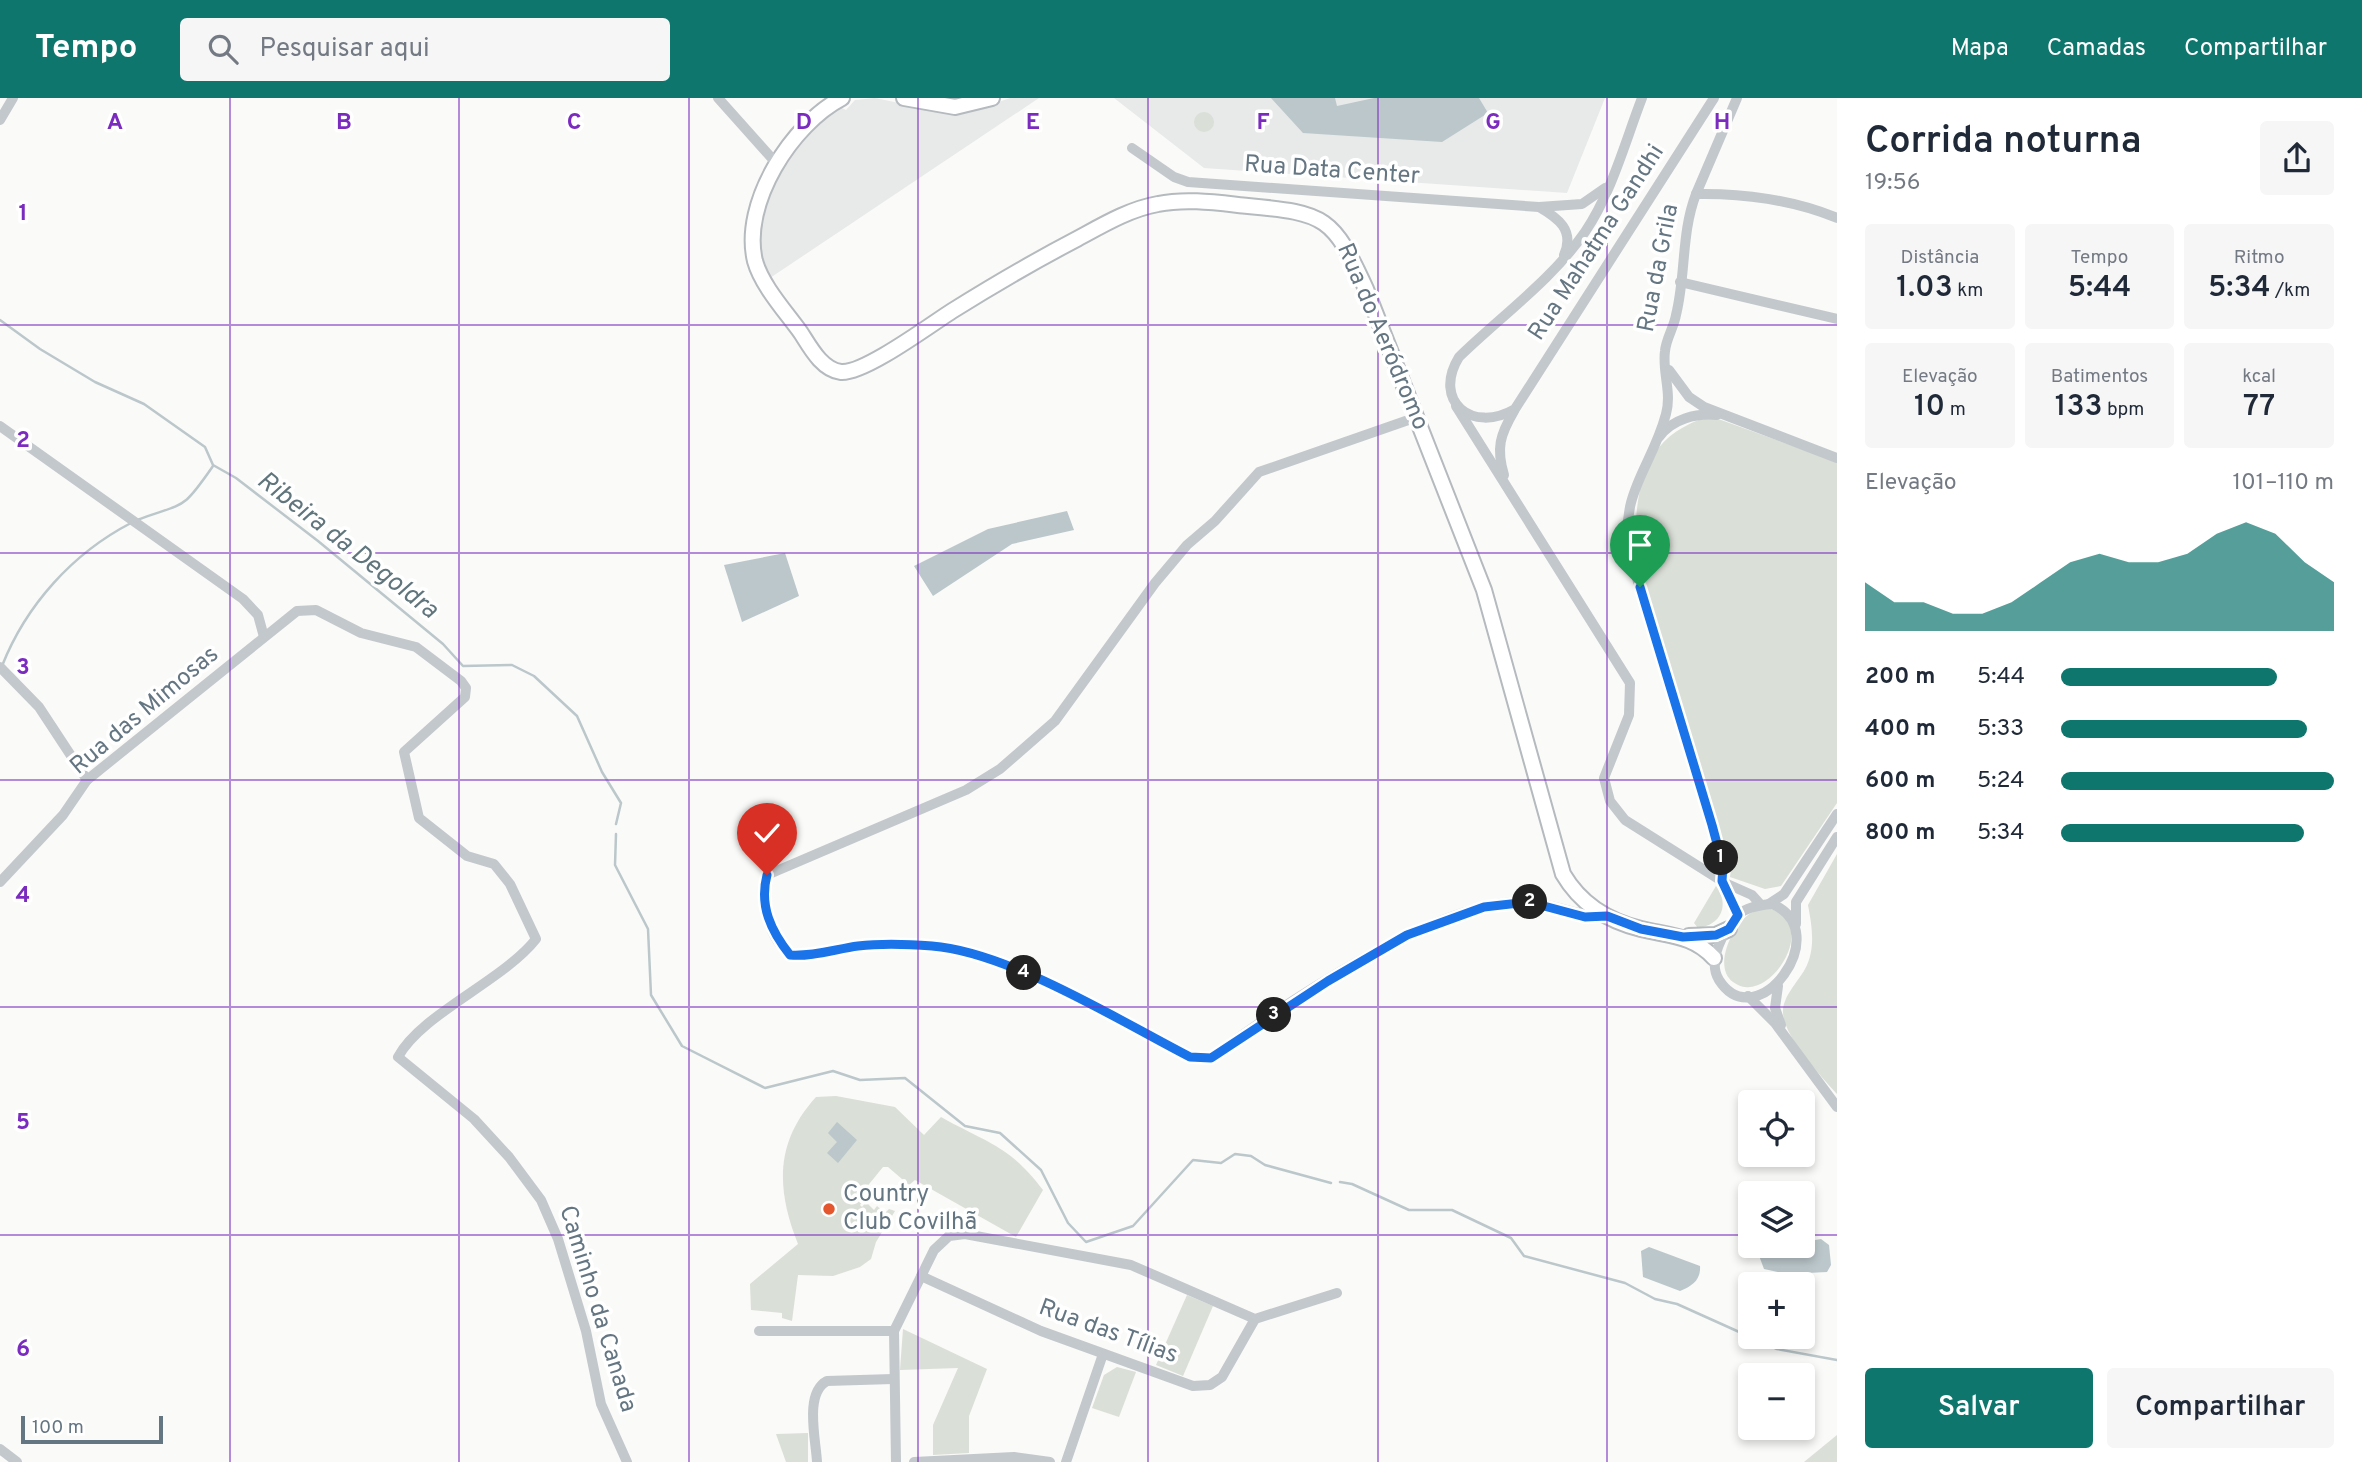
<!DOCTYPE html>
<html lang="pt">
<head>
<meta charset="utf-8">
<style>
  :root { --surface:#fff; --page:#f6f6f7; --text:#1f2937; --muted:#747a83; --accent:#0f766e }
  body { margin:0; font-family:Overpass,sans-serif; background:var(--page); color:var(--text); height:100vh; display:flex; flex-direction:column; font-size:26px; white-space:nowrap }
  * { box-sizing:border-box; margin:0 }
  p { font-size:23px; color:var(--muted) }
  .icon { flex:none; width:38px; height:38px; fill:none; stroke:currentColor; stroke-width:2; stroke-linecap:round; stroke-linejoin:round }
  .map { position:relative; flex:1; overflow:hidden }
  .panel { display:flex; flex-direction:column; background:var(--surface); width:525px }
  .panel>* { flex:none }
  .tools { position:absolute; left:1738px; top:992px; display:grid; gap:14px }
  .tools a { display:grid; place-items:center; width:77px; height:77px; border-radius:7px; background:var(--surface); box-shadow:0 4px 10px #0003; font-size:35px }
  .scale { position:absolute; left:21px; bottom:18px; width:142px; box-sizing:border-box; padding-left:7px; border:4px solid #657683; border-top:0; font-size:19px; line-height:24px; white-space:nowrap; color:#657683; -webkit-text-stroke:5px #fff; paint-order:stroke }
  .pin { position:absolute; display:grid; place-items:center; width:60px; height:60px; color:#fff; margin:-72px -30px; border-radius:50% 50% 50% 0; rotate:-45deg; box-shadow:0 0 7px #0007 }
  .pin .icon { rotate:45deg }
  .km { position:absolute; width:35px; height:35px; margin:-18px; border-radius:50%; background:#222; color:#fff; font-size:19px; line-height:35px; text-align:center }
  .round { display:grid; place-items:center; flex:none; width:74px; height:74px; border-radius:7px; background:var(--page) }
  .summary { display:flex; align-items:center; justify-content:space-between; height:119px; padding:0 28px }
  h1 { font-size:38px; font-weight:600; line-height:52px }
  .metrics { display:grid; grid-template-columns:repeat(3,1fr); gap:10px; height:119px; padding:7px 28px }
  .metrics div { display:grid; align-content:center; border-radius:7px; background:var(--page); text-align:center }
  .metrics b { font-size:30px; font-weight:600 }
  .metrics small { font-size:19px; font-weight:400 }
  .metrics p { font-size:19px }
  .chart { height:196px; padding:14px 28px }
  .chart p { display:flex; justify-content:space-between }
  .chart svg { width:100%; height:126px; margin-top:7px; fill:var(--accent); opacity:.7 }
  .primary-button { display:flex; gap:14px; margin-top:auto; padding:14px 28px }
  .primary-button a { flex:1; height:80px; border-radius:7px; background:var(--accent); color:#fff; font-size:28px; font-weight:600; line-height:80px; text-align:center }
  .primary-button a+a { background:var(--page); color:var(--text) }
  ul { padding:0 28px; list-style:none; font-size:23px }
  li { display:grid; grid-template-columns:112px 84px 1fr; align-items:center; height:52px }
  li i { height:18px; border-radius:9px; background:var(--accent) }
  header { display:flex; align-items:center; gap:42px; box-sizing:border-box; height:98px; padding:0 35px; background:var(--accent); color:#fff }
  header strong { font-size:33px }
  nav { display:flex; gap:38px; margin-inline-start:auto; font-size:24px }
  .search { width:490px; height:63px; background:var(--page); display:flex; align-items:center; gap:18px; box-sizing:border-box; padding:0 24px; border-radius:7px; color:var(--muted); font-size:26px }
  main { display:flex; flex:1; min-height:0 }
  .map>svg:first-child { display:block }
  .built { fill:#e8e9e9 }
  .green { fill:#dadfd7 }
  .water { fill:#bbc7cb }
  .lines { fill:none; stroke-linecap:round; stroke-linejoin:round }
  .stream { stroke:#bbc7cb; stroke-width:2.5 }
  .major-casing { stroke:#b5babe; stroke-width:18 }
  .minor { stroke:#c3c8cc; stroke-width:10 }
  .major { stroke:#fff; stroke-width:14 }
  .route-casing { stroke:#fff; stroke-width:14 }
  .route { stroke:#1a73e8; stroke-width:9 }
  .grid { fill:none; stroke:#7b2cbf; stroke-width:2; stroke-opacity:0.55 }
  .poi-dot { fill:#e4572e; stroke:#fff; stroke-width:2.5 }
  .labels { text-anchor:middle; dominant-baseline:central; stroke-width:7; stroke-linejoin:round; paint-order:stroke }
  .street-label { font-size:24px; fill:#657683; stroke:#fff }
  .poi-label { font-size:24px; fill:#657683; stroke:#fff; text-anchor:start }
  .water-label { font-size:26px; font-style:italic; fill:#60757c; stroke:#fff }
  .grid-label { font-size:23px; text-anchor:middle; font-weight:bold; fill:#7b2cbf; stroke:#fff; stroke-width:7; stroke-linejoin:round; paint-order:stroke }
</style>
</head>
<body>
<header>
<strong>Tempo</strong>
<div class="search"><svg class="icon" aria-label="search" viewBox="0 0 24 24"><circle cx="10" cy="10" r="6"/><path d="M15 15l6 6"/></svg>Pesquisar aqui</div>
<nav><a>Mapa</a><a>Camadas</a><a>Compartilhar</a></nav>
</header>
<main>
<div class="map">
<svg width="1837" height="1364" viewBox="0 0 1837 1364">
  <rect width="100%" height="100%" fill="#fafaf8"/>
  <!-- built -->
  <g class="built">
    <polygon points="875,0 952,16 973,13 1010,0 1039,0 770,180 759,150 761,124 771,90 780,74 809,32 838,8 846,12 855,2"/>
    <polygon points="1114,0 1605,0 1567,95 1204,70"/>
  </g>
  <!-- green -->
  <g class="green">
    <circle cx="1204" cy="24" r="10"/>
    <path d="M1710 318 1837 364V705L1781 788 1765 791 1730 779 1731 772 1720 762 1634 447C1638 385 1642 339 1710 318Z"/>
    <path d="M1837 756V996C1821 978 1784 939 1783 915 1782 899 1798 884 1805 871 1816 851 1812 828 1808 807Z"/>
    <path d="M1716 788C1730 807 1721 827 1698 830L1694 825Z"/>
    <path d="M1767 810C1771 811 1778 813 1782 816 1812 837 1766 909 1733 884 1712 869 1733 825 1751 815 1756 812 1762 811 1767 810Z"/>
    <path d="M836 998 895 1009 924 1037 941 1019C987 1045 1009 1047 1043 1092L1016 1139 915 1082 909 1087 888 1069H883L861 1096 865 1100 860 1107 862 1109 866 1104 874 1112 877 1108 885 1115 889 1111 895 1113 876 1144 871 1161 860 1169 833 1178 798 1177 792 1223 782 1220V1215L751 1212 750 1186 798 1146C776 1091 775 1044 816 999Z"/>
    <polygon points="1187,1197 1213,1208 1183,1278 1156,1267"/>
    <polygon points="903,1231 987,1271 969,1318 969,1355 933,1357 933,1327 958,1270 900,1272"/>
    <polygon points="1117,1269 1136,1274 1119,1319 1092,1310 1104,1277"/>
    <polygon points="808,1335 808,1364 786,1364 776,1336"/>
    <polygon points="1837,1337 1837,1364 1804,1364"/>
  </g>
  <!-- water -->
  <g class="water">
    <polygon points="1271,0 1335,0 1337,8 1374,0 1479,0 1488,15 1442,44 1303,35"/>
    <polygon points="1067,413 1074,432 1012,446 933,498 914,468 988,431"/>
    <polygon points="785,455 799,498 742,524 724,467"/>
    <polygon points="837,1024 857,1042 838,1065 827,1055 837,1044 828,1035"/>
    <polygon points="1821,1141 1829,1147 1831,1167 1827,1174 1787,1176 1764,1171 1758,1155 1765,1149 1802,1148 1803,1144"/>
    <path d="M1649 1149 1700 1168C1701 1182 1692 1188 1680 1193L1643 1179 1641 1153Z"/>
  </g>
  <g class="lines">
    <!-- stream -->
    <g class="stream">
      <polyline points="0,222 40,251 95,284 144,306 205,349 213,367 236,380 318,443 443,546 463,568 512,567 534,578 577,618 602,674 621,705 616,726"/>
      <path d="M137 422C186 404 182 413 213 368"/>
      <path d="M2 568C26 507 73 455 131 425"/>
      <polyline points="616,736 615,767 648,831 651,897 682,948 765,990 833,973 860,982 905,980 965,1028 1000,1035 1041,1072 1068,1125 1086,1144 1133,1128 1193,1062 1221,1065 1235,1056 1251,1058 1265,1067 1331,1085"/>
      <polyline points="1340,1084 1352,1086 1409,1112 1452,1112 1511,1140 1524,1158 1625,1185 1655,1201 1677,1206 1777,1251 1837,1262"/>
    </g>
    <defs>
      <g id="major">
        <path d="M842 0C792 26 741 105 755 163 762 188 786 214 801 235 810 249 822 272 841 274 864 276 930 227 952 213 992 188 1033 164 1075 142 1101 128 1129 111 1158 106 1187 100 1219 105 1248 108 1326 115 1333 119 1366 191L1484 492 1563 776C1580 805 1608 823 1641 831 1669 838 1693 837 1714 860"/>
        <polyline points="904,0 955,9 992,0"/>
        <polyline points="1689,838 1716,837 1729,831"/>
      </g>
    </defs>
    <!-- major casing -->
    <use href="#major" class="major-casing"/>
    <!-- minor -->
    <g class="minor">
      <polyline points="718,0 777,66"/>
      <path d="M1642 0C1625 44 1612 94 1585 134 1552 182 1501 218 1459 259 1432 303 1472 336 1515 311L1714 0"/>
      <polyline points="0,22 13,0"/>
      <polyline points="1132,50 1174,79 1188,84 1539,109 1582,106 1605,90"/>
      <polyline points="1696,96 1737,0"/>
      <path d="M1539 109C1558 120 1575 132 1564 157"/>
      <polyline points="1680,184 1837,221"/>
      <polyline points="1669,272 1689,299 1704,309 1837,360"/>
      <polyline points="1456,308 1630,585 1629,617 1604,680 1610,703 1625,722 1725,785 1752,797 1761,807"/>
      <path d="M1417 319 1259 374 1215 423 1187 447 1155 485 1055 623 1000 671 966 692 767 777C760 804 768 842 793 858 840 850 888 842 936 848 1020 859 1115 920 1190 959L1211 960C1280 908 1443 798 1528 804 1556 806 1577 819 1607 818"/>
      <polyline points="0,328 243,501 258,517 264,539"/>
      <path d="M1659 339C1672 321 1696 315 1717 317"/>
      <path d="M1504 377C1496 350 1500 337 1514 313"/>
      <polyline points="0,569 39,609 87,682"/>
      <path d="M0 784 63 717 87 682 297 513 316 512 361 535 416 549 461 583 466 590 465 599 404 654 419 720 467 758 494 766 510 786 536 841C503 883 421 916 398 959L474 1021 509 1059 541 1102 558 1141 586 1233 601 1306 627 1364"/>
      <path d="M1722 784 1723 768 1712 727 1629 454C1620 393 1652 369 1666 316 1672 294 1662 274 1665 253 1666 241 1674 229 1676 217 1686 177 1681 135 1696 96 1742 95 1794 102 1837 120"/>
      <polyline points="1725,785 1738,817"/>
      <polyline points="1769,806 1784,796 1837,716"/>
      <path d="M1772 806C1837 833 1757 941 1719 882 1707 863 1723 833 1737 818 1745 809 1760 807 1772 806Z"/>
      <polyline points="1796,826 1796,804 1837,739"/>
      <polyline points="1778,888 1775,910 1781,927"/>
      <polyline points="1748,898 1775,925 1837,1009"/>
      <polyline points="921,1178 1041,1233 1193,1288 1210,1287 1222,1279 1255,1221"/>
      <polyline points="759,1233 894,1233"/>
      <polyline points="0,1351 17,1364"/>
      <path d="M817 1364C816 1342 804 1295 827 1283L893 1281"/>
      <polyline points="896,1364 894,1233 934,1152 949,1138 965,1136 1131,1167 1255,1221 1337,1195"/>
      <polyline points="914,1364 1014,1359 1050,1364"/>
      <polyline points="1066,1364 1103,1256"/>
    </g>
    <!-- major -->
    <use href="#major" class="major"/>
  </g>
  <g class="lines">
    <defs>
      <path id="route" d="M767 777C759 808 771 833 790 857 811 859 836 851 858 848 882 845 908 846 932 848 1009 854 1120 923 1190 959L1211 960 1328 883 1407 837 1484 809 1529 804 1585 819 1607 818 1641 831 1683 839 1716 837 1729 831 1738 817 1722 783 1723 768 1712 727 1640 489"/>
    </defs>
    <!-- route casing -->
    <use href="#route" class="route-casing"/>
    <!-- route -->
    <use href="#route" class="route"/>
  </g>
  <!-- grid -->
  <path class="grid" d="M230 0V1364M459 0V1364M689 0V1364M918 0V1364M1148 0V1364M1378 0V1364M1607 0V1364M0 227H1837M0 455H1837M0 682H1837M0 909H1837M0 1137H1750M1802 1137H1837"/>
  <!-- markers -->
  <circle class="poi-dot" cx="829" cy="1111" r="7"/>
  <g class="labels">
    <!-- street labels -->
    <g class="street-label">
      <text transform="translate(1332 73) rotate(4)">Rua Data Center</text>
      <text transform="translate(1597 145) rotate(-57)">Rua Mahatma Gandhi</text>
      <text transform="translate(1659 170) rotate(-79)">Rua da Grila</text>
      <text transform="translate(1382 239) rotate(67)">Rua do Aeródromo</text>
      <text transform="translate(145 613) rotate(-40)">Rua das Mimosas</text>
      <text transform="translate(597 1211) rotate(73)">Caminho da Canada</text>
      <text transform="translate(1108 1234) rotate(20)">Rua das Tílias</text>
    </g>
    <!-- poi labels -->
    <g class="poi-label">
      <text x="843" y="1097">Country<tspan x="843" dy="28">Club Covilhã</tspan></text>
    </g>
    <!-- water labels -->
    <g class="water-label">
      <text transform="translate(347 448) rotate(38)">Ribeira da Degoldra</text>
    </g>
  </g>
  <g class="grid-label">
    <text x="115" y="31">A</text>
    <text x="344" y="31">B</text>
    <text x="574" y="31">C</text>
    <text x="804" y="31">D</text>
    <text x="1033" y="31">E</text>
    <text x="1263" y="31">F</text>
    <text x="1493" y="31">G</text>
    <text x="1722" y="31">H</text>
    <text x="23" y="122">1</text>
    <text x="23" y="349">2</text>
    <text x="23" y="576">3</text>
    <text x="23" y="804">4</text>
    <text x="23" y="1031">5</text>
    <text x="23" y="1258">6</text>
  </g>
</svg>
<div class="tools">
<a><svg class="icon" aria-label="locate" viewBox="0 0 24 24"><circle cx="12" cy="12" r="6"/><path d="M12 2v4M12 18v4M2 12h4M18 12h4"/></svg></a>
<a><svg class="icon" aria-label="layers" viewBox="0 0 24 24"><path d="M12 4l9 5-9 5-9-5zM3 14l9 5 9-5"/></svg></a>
<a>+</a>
<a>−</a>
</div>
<div class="scale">100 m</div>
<div class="pin" style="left:1640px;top:489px;background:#1e9e55"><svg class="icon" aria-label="arrive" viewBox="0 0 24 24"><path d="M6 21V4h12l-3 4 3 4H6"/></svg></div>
<div class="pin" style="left:767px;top:777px;background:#d93025"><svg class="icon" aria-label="check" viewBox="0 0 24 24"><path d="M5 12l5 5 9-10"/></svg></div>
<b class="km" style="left:1721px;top:760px">1</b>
<b class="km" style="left:1530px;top:804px">2</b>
<b class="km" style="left:1274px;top:917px">3</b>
<b class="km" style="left:1024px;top:875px">4</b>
</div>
<section class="panel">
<div class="summary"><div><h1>Corrida noturna</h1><p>19:56</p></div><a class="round"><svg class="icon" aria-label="share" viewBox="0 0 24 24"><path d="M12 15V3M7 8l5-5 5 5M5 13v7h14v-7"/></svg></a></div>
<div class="metrics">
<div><p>Distância</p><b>1.03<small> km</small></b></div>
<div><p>Tempo</p><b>5:44</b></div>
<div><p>Ritmo</p><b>5:34<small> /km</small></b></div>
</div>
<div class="metrics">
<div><p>Elevação</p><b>10<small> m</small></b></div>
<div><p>Batimentos</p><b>133<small> bpm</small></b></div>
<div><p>kcal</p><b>77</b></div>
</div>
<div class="chart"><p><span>Elevação</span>101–110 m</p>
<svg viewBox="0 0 160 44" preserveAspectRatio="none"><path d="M0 44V27L10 34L20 34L30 38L40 38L50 34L60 27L70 20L80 17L90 20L100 20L110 17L120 10L130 6L140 10L150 20L160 27V44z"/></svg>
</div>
<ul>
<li><b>200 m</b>5:44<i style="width:79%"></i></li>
<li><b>400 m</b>5:33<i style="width:90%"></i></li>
<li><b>600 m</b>5:24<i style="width:100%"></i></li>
<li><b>800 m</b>5:34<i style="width:89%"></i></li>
</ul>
<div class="primary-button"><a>Salvar</a><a>Compartilhar</a></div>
</section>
</main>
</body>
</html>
